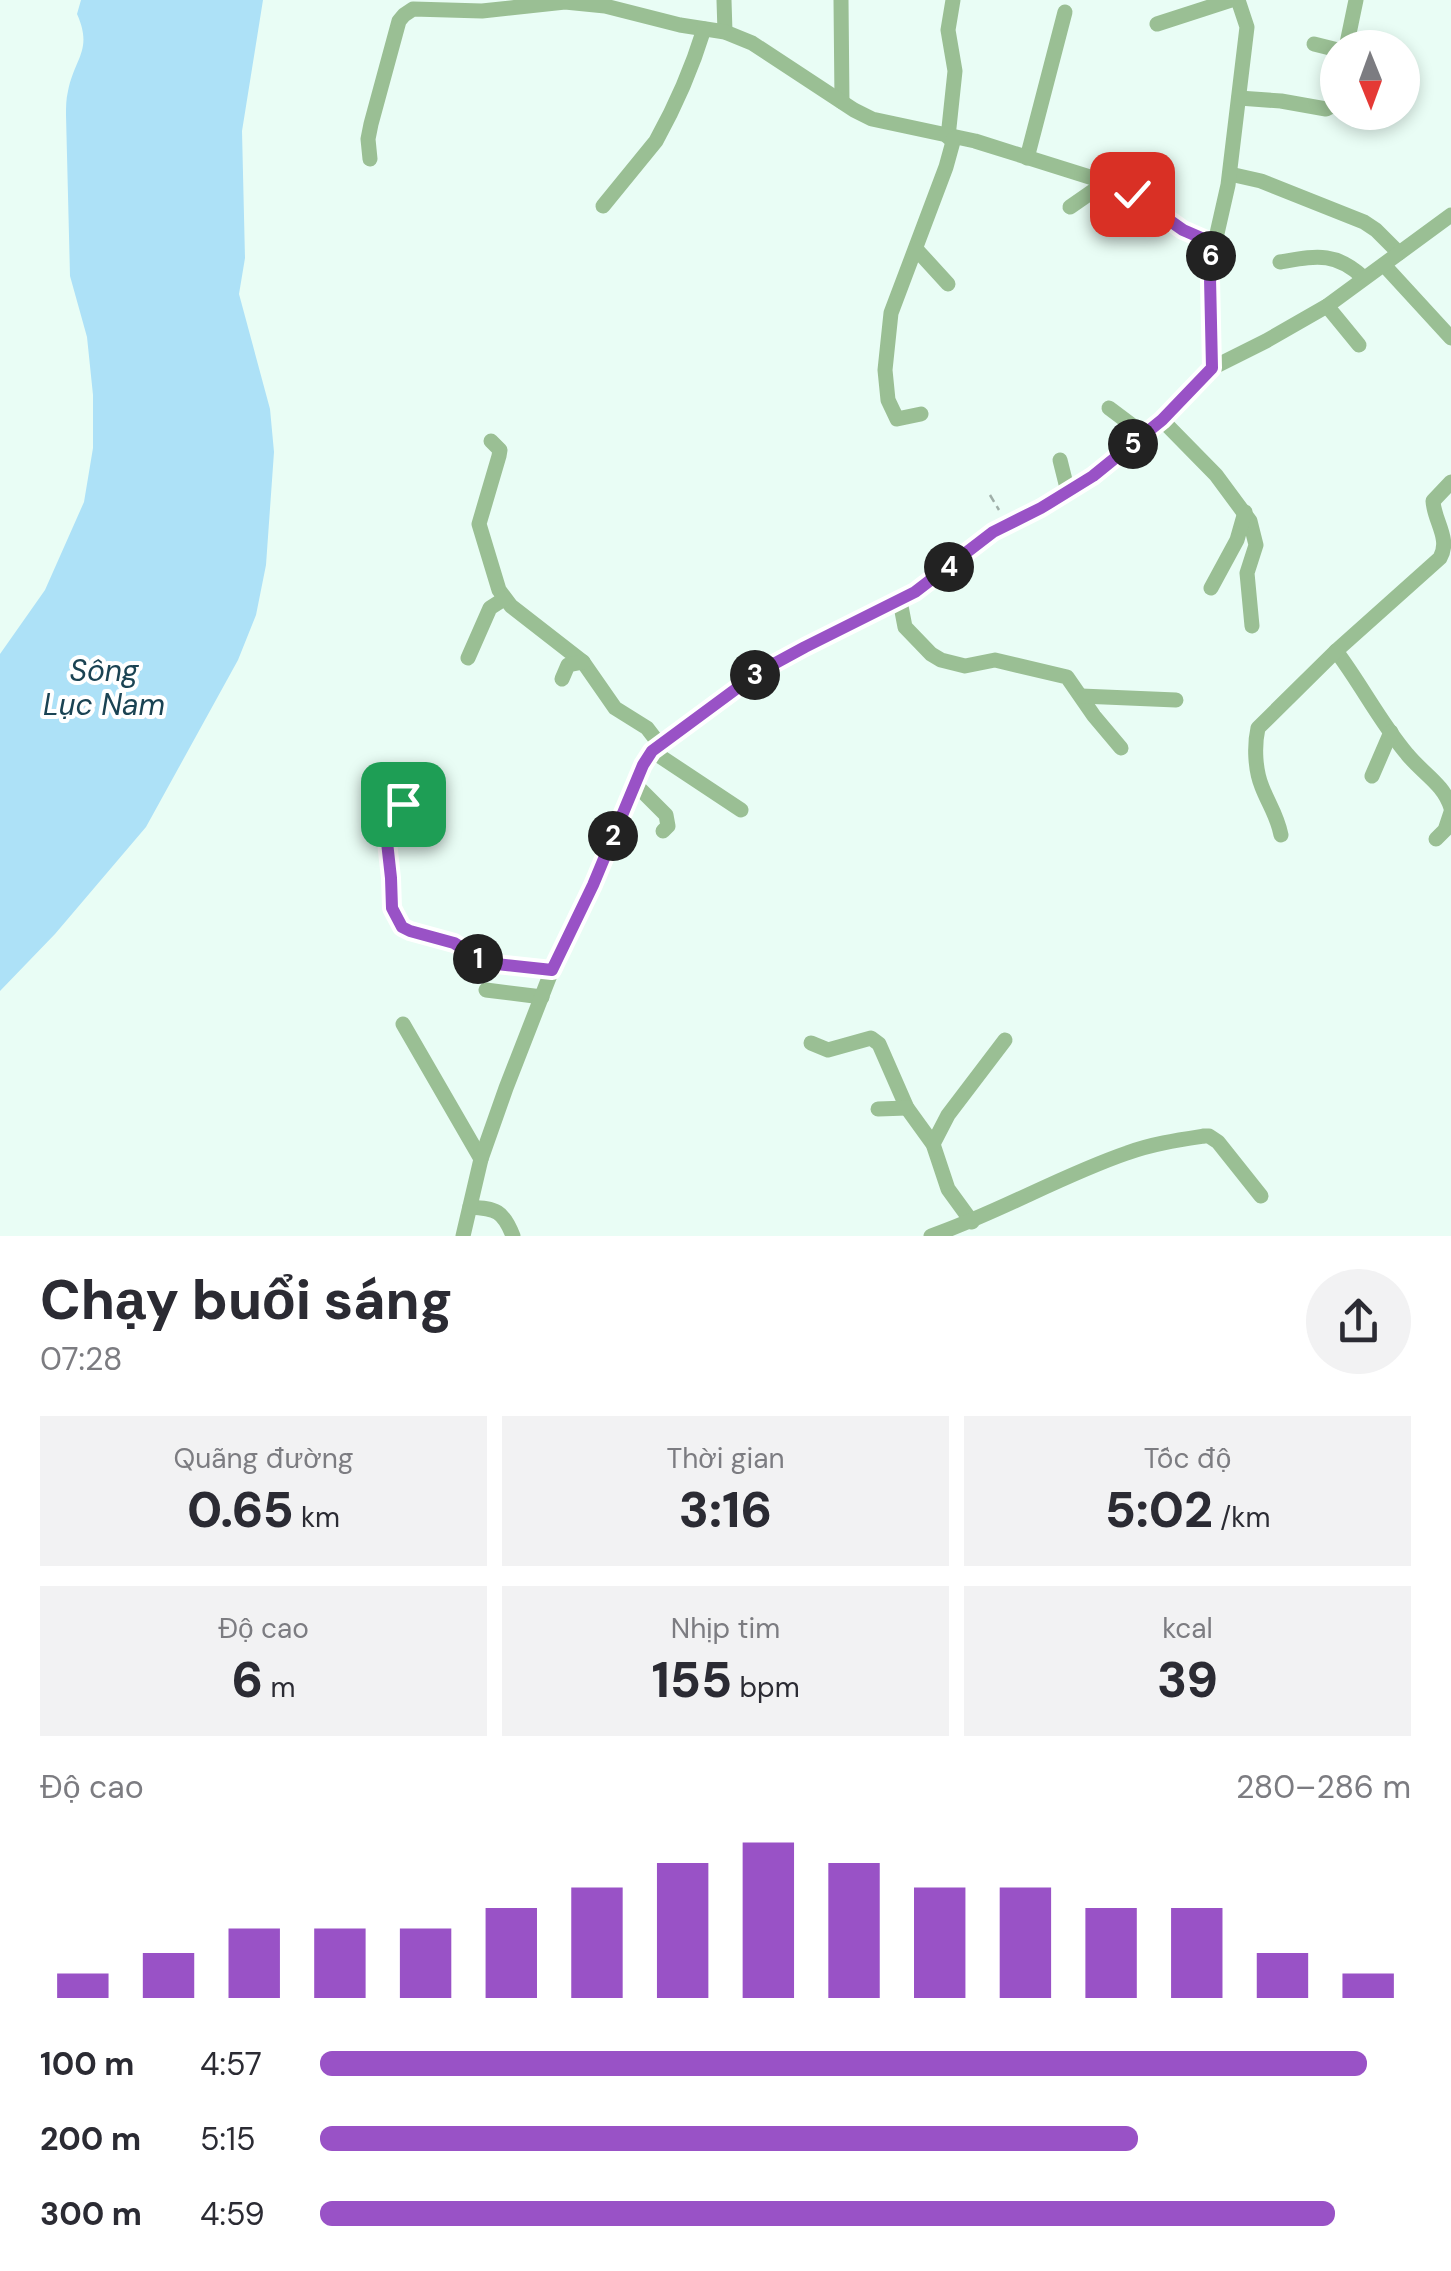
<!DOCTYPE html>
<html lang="vi">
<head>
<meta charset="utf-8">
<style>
  :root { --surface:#fff; --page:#f2f2f3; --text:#2b2b33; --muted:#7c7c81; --accent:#9952c6 }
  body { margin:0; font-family:"DM Sans",sans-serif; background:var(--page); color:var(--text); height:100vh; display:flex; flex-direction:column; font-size:38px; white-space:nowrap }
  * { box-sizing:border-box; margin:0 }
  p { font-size:32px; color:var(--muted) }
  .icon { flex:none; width:55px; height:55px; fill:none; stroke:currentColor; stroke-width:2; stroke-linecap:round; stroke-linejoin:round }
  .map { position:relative; height:1236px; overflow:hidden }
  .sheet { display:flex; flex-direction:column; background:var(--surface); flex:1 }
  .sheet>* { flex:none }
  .needle { width:65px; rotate:179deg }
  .tools { position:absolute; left:1320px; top:30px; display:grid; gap:20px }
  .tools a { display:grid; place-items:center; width:100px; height:100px; border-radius:50%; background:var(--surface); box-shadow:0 5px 15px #0003; font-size:50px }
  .pin { position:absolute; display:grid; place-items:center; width:85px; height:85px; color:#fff; margin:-42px; border-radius:20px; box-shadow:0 5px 15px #0006 }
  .km { position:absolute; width:50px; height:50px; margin:-25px; border-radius:50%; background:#222; color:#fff; font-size:28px; line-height:50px; text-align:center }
  .round { display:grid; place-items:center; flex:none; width:105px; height:105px; border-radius:52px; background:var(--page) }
  .summary { display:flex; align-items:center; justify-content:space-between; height:170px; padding:0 40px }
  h1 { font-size:55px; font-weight:800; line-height:75px }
  .metrics { display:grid; grid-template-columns:repeat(3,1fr); gap:15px; height:170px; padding:10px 40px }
  .metrics div { display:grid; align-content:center; border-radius:0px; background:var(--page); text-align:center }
  .metrics b { font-size:50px; font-weight:800 }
  .metrics small { font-size:28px; font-weight:400 }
  .metrics p { font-size:28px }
  .chart { height:280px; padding:20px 40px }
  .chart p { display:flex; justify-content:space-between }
  .chart svg { width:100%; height:180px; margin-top:10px; stroke:var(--accent); stroke-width:6 }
  ul { padding:0 40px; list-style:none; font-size:32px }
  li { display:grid; grid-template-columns:160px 120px 1fr; align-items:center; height:75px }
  li i { height:25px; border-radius:12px; background:var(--accent) }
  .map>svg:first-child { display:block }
  .water { fill:#ade1f7 }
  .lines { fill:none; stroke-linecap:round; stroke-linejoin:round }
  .path { stroke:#9fafa8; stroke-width:2.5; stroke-dasharray:8 5; stroke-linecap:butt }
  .minor { stroke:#9abf94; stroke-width:15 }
  .route-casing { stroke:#fff; stroke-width:20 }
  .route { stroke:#9952c6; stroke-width:12 }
  .labels { text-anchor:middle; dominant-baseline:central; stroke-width:8; stroke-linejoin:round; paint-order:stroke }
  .water-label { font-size:30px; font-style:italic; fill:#1a4353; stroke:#fff }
</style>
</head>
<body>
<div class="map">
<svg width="1451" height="1236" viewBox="0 0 1451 1236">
  <rect width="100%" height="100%" fill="#e9fdf5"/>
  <!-- water -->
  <path class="water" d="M81 0H263L242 131 245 258 239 294 270 409 274 452 266 565 256 615 238 660 146 827 55 934 0 991V654L45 590 84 502 93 448V395L87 337 70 276 66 115C66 107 66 99 68 91 75 57 93 50 77 14Z"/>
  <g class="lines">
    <!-- path -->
    <polyline class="path" points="990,495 999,510"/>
    <!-- minor -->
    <g class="minor">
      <polyline points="724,0 725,32"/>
      <polyline points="841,0 842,102"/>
      <polyline points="1157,24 1231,0"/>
      <polyline points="1314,44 1338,50"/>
      <polyline points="1346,48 1356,0"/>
      <polyline points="1239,98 1281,101 1326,109 1338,103"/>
      <polyline points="948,137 955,71 948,30 953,0"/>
      <polyline points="1027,158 1065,12"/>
      <polyline points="370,159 368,139 371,124 399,21 404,15 413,9 482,11 565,2 605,6 680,25 725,32 752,43 854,110 872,119 975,141 1112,184 1132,195 1183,230 1213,243"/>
      <polyline points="1230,174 1261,181 1364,222 1376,230 1399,253"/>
      <path d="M603 206 656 141C676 105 692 68 704 29"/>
      <polyline points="1070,207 1106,182"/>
      <polyline points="916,249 948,284"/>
      <path d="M1280 262C1316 256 1335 251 1364 278"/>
      <polyline points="1384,265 1451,338"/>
      <polyline points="1327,306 1359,345"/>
      <polyline points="1212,368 1211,260 1228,185 1247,27 1238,0"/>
      <polyline points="1109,408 1145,435"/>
      <polyline points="921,414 897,419 888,400 885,370 891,313 946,167 954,138"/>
      <polyline points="1162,420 1216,475 1250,521 1256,545 1247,573 1252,626"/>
      <polyline points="491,441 500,450 499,456 479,524 499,590 511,606 583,662 615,708 647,728 660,745"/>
      <polyline points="1060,460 1068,492"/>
      <polyline points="1211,588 1237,540 1245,512"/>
      <polyline points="900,601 905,627 931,654 941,660 965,666 995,660 1067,677 1094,716 1121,748"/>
      <path d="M1336 651C1361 684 1380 722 1407 754 1422 773 1444 784 1451 808"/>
      <polyline points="468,658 490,608 504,599"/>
      <polyline points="562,679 568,665 583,662"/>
      <polyline points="1081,696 1176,700"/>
      <polyline points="652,751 741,810"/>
      <polyline points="1372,776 1391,732"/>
      <polyline points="635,784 666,815 668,826 663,831"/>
      <path d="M432 807C416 806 400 802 386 810L384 815 391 878 392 908 402 927 454 943 487 963 552 970"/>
      <path d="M1281 835C1277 815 1269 805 1262 787 1255 770 1254 746 1258 728L1336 651 1440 558C1451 539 1434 521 1433 501L1451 482"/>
      <polyline points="1436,839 1445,830 1451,812"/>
      <polyline points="486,990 542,997"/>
      <polyline points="403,1024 481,1159"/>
      <polyline points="811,1043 828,1050 871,1038 879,1044 907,1108 933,1144 948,1189 972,1222"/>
      <polyline points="878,1109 907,1108"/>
      <polyline points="933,1144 948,1115 1005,1040"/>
      <path d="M470 1207C496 1209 503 1210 513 1236"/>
      <polyline points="463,1236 481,1159 506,1088 552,970 593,885 643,765 652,751 759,672 805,647 915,592 993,532 1041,507 1093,477 1162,420 1212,368 1266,341 1327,306 1451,215"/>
      <path d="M931 1236C998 1213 1060 1176 1127 1153 1151 1144 1178 1140 1204 1136H1209L1218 1142 1261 1196"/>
    </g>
  </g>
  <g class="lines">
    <defs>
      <path id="route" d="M403 804C394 806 387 806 384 815L391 878 392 908 402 927 410 931 454 943 487 963 552 970 593 885 643 765 652 751 759 672 805 647 915 592 993 532 1041 508 1093 476 1162 420 1212 368 1210 278 1213 243 1183 230 1132 194"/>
    </defs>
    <!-- route casing -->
    <use href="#route" class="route-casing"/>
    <!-- route -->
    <use href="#route" class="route"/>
  </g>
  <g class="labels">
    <!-- water labels -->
    <g class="water-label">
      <text x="104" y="670">Sông<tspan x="104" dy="34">Lục Nam</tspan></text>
    </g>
  </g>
</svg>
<div class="tools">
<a><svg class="needle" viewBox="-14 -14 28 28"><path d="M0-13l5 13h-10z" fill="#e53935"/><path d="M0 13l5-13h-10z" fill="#7c7c81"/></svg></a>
</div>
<div class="pin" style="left:403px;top:804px;background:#1e9e55"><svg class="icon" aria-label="arrive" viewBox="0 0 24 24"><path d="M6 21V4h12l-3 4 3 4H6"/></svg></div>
<div class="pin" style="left:1132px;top:194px;background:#d93025"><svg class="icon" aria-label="check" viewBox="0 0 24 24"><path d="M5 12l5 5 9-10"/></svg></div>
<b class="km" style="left:478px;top:959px">1</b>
<b class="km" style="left:613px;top:836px">2</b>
<b class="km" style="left:755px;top:675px">3</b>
<b class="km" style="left:949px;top:567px">4</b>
<b class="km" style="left:1133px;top:444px">5</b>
<b class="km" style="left:1211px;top:256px">6</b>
</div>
<section class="sheet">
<div class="summary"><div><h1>Chạy buổi sáng</h1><p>07:28</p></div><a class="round"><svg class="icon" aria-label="share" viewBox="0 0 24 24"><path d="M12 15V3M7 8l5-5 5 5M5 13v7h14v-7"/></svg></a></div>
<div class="metrics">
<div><p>Quãng đường</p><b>0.65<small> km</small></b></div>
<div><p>Thời gian</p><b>3:16</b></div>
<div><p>Tốc độ</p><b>5:02<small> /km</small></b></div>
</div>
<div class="metrics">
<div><p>Độ cao</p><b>6<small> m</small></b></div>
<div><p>Nhịp tim</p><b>155<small> bpm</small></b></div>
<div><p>kcal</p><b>39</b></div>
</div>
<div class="chart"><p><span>Độ cao</span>280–286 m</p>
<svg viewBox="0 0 160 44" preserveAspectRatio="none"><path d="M5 44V38M15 44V33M25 44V27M35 44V27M45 44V27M55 44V22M65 44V17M75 44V11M85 44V6M95 44V11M105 44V17M115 44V17M125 44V22M135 44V22M145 44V33M155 44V38"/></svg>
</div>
<ul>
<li><b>100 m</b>4:57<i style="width:96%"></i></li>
<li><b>200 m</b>5:15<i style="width:75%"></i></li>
<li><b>300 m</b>4:59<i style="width:93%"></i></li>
</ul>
</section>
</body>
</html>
